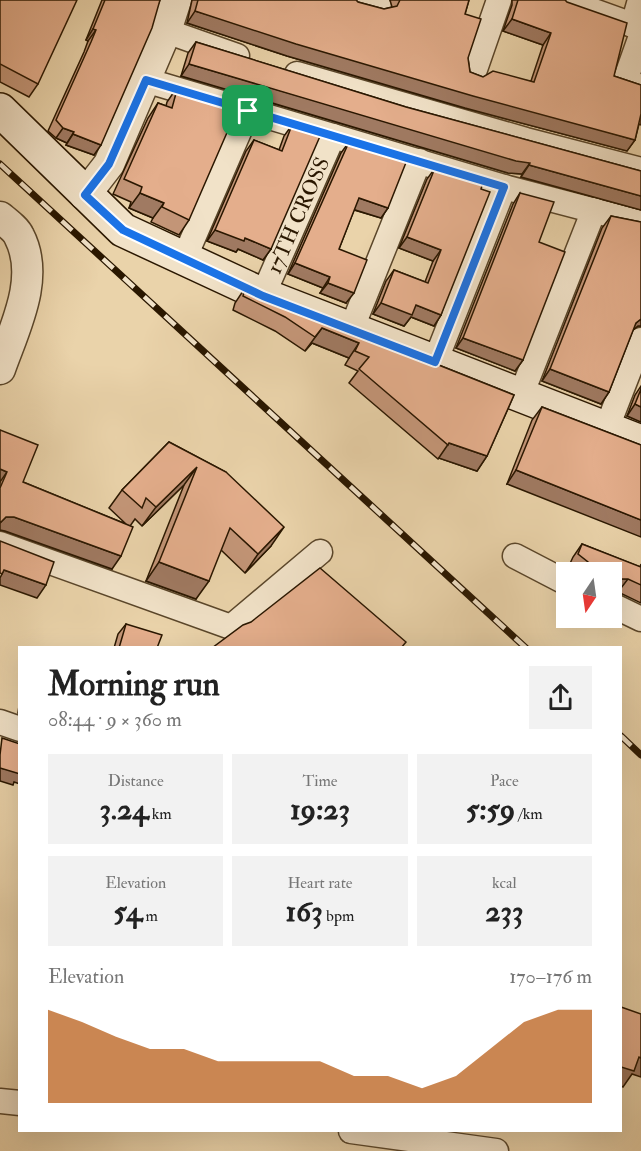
<!DOCTYPE html>
<html lang="en">
<head>
<meta charset="utf-8">
<style>
  :root { --surface:#fff; --page:#f2f2f2; --text:#222; --muted:#767676; --accent:#b45309 }
  body { margin:0; font-family:"IM FELL Double Pica",serif; background:var(--page); color:var(--text); height:100vh; display:flex; flex-direction:column; font-size:22px; white-space:nowrap }
  * { box-sizing:border-box; margin:0 }
  p { font-size:20px; color:var(--muted) }
  .icon { flex:none; width:33px; height:33px; fill:none; stroke:currentColor; stroke-width:2; stroke-linecap:round; stroke-linejoin:round }
  .map { position:relative; flex:1; overflow:hidden }
  .drawer { position:absolute; left:18px; top:646px; width:604px; height:486px; display:flex; flex-direction:column; background:var(--surface); border-radius:0px; box-shadow:0 6px 24px #0002 }
  .drawer>* { flex:none }
  .needle { width:39px; rotate:193deg }
  .fabs { position:absolute; left:556px; top:562px; display:grid; gap:12px }
  .fabs a { display:grid; place-items:center; width:66px; height:66px; border-radius:0px; background:var(--surface); box-shadow:0 6px 24px #0002; font-size:30px }
  .pin { position:absolute; display:grid; place-items:center; width:51px; height:51px; color:#fff; margin:-26px; border-radius:12px; box-shadow:0 3px 9px #0006 }
  .round { display:grid; place-items:center; flex:none; width:63px; height:63px; border-radius:0px; background:var(--page) }
  .overview { display:flex; align-items:center; justify-content:space-between; height:102px; padding:0 30px }
  h1 { font-size:33px; font-weight:800; line-height:45px }
  .figures { display:grid; grid-template-columns:repeat(3,1fr); gap:9px; height:102px; padding:6px 30px }
  .figures div { display:grid; align-content:center; border-radius:0px; background:var(--page); text-align:center }
  .figures b { font-size:30px; font-weight:800 }
  .figures small { font-size:16px; font-weight:400 }
  .figures p { font-size:16px }
  .chart { height:168px; padding:12px 30px }
  .chart p { display:flex; justify-content:space-between }
  .chart svg { width:100%; height:108px; margin-top:6px; fill:var(--accent); opacity:.7 }
  .map>svg:first-child { display:block }
  .lines { fill:none; stroke-linecap:round; stroke-linejoin:round }
  .minor-casing { stroke:#5a462a; stroke-width:27 }
  .tertiary-casing { stroke:#5a462a; stroke-width:33 }
  .secondary-casing { stroke:#2a1700; stroke-width:36 }
  .minor { stroke:#f1e2c8; stroke-width:24 }
  .tertiary { stroke:#f1e2c8; stroke-width:30 }
  .secondary { stroke:#f1e2c8; stroke-width:33 }
  .rail-casing { stroke:#2a1700; stroke-width:7 }
  .rail { stroke:#f1e2c8; stroke-width:4.5; stroke-dasharray:14; stroke-linecap:butt }
  .wall { fill:#c49678; stroke:#2a1700; stroke-width:1.5 }
  .shaded-wall { fill:#a07a62; stroke:#2a1700; stroke-width:1.5 }
  .building { fill:#e4ae8c; stroke:#2a1700; stroke-width:1.5 }
  .route-casing { stroke:#fff; stroke-width:12 }
  .route { stroke:#1a73e8; stroke-width:8 }
  .labels { text-anchor:middle; dominant-baseline:central; stroke-width:4.5; stroke-linejoin:round; paint-order:stroke }
  .street-label { font-size:21px; fill:#2a1700; stroke:#f1e2c8 }
</style>
</head>
<body>
<div class="map">
<svg width="641" height="1151" viewBox="0 0 641 1151">
  <rect width="100%" height="100%" fill="#ead3aa"/>
  <filter id="stains"><feTurbulence type="fractalNoise" baseFrequency=".00333" numOctaves="4"/><feColorMatrix values="0 0 0 0 .2 0 0 0 0 .09 0 0 0 0 .02 0 0 0 .5 -.17"/></filter>
  <radialGradient id="worn" r=".72"><stop offset=".6" stop-color="#630" stop-opacity="0"/><stop offset="1" stop-color="#630" stop-opacity=".3"/></radialGradient>
  <g class="lines">
    <defs>
      <g id="minor">
        <polyline points="354,0 379,7"/>
        <polyline points="563,0 641,28"/>
        <polyline points="633,25 640,0"/>
        <polyline points="166,31 237,56"/>
        <polyline points="641,36 625,81 641,87"/>
        <polyline points="297,74 526,140 641,170"/>
        <polyline points="473,75 499,0"/>
        <polyline points="145,80 504,187 641,223"/>
        <polyline points="184,259 248,111"/>
        <path id="s1" d="M263 295 333 136"/>
        <polyline points="351,330 419,161"/>
        <polyline points="435,362 504,187"/>
        <polyline points="521,395 594,210"/>
        <polyline points="606,430 641,340"/>
        <polyline points="0,544 231,627 320,552"/>
        <polyline points="515,556 567,583"/>
        <polyline points="612,605 641,619"/>
        <polyline points="0,722 20,729"/>
        <polyline points="0,1101 20,1103"/>
        <polyline points="351,1131 496,1151"/>
      </g>
      <g id="tertiary">
        <polyline points="85,195 109,164 166,31 176,0"/>
        <path d="M0 217C6 222 16 229 19 236 41 278 14 329 0 369"/>
      </g>
      <polyline id="secondary" points="0,110 123,230 263,295 641,442"/>
    </defs>
    <!-- minor casing -->
    <use href="#minor" class="minor-casing"/>
    <!-- tertiary casing -->
    <use href="#tertiary" class="tertiary-casing"/>
    <!-- secondary casing -->
    <use href="#secondary" class="secondary-casing"/>
    <!-- minor -->
    <use href="#minor" class="minor"/>
    <!-- tertiary -->
    <use href="#tertiary" class="tertiary"/>
    <!-- secondary -->
    <use href="#secondary" class="secondary"/>
    <defs>
      <g id="rail">
        <polyline points="0,164 526,648"/>
        <polyline points="621,736 641,755"/>
      </g>
    </defs>
    <!-- rail casing -->
    <use href="#rail" class="rail-casing"/>
    <!-- rail -->
    <use href="#rail" class="rail"/>
  </g>
  <!-- wall -->
  <g class="wall">
    <polygon points="0,0 38,84 29,97 0,82"/>
    <polygon points="102,0 160,0 94,155 66,145 67,143 56,138 48,131 84,52 88,41 86,40"/>
    <polygon points="192,0 356,0 358,2 384,9 392,7 390,0 469,0 465,14 468,58 470,72 483,77 531,81 543,45 503,31 512,5 512,0 565,0 614,76 641,85 641,125 639,124 635,140 627,151 465,108 287,56 187,23"/>
    <polygon points="196,42 406,107 641,171 641,210 521,177 522,174 508,173 181,76 188,53"/>
    <polygon points="178,86 189,220 179,235 151,222 153,218 129,208 131,202 113,194 148,118 158,103 166,106 167,102"/>
    <polygon points="292,125 271,249 263,260 238,249 236,252 207,241 246,151 254,140 279,150 284,136"/>
    <polygon points="349,142 388,208 381,218 354,210 339,249 346,303 320,293 323,288 288,274 341,153"/>
    <polygon points="435,168 483,182 441,315 434,326 411,317 404,326 373,314 386,281 394,270 425,282 433,261 399,248 427,179"/>
    <polygon points="520,193 539,242 523,360 515,371 456,348 513,204"/>
    <polygon points="611,216 641,222 641,326 638,326 633,330 609,392 601,404 542,381 602,228"/>
    <polygon points="245,288 514,395 487,456 477,471 439,458 438,459 349,383 358,371 345,365 349,358 312,343 305,351 275,331 233,310 235,303"/>
    <polygon points="641,386 641,422 627,416 635,395"/>
    <polygon points="542,407 641,445 507,484 532,420"/>
    <polygon points="0,430 23,482 126,524 109,508 122,490 169,442 226,472 271,546 245,573 221,550 196,599 146,581 184,485 142,526 135,519 130,526 112,569 5,531 0,530"/>
    <polygon points="582,544 640,567 641,564 641,603 618,592 612,573 576,573 568,568 573,557"/>
    <polygon points="126,624 157,648 114,648 118,634"/>
    <polygon points="20,698 20,714 18,713"/>
  </g>
  <!-- shaded-wall -->
  <g class="shaded-wall">
    <polygon points="195,11 635,140 627,151 465,108 287,56 187,23"/>
    <polygon points="512,19 551,33 543,45 503,31"/>
    <polygon points="93,29 96,30 88,41 86,40"/>
    <polygon points="189,64 530,163 522,174 508,173 181,76"/>
    <polygon points="63,128 74,132 67,143 56,138"/>
    <polygon points="73,134 101,145 94,155 66,145"/>
    <polygon points="529,165 641,196 641,210 521,177"/>
    <polygon points="140,193 164,203 153,218 129,208"/>
    <polygon points="359,198 388,208 381,218 352,209"/>
    <polygon points="215,230 245,238 271,249 263,260 238,249 236,252 207,241"/>
    <polygon points="407,237 441,250 433,261 399,248"/>
    <polygon points="295,263 330,277 323,288 288,274"/>
    <polygon points="328,283 354,293 346,303 320,293"/>
    <polygon points="381,303 416,305 441,315 434,326 411,317 404,326 373,314"/>
    <polygon points="641,319 641,326 638,326 628,334 636,323"/>
    <polygon points="322,328 359,343 349,358 312,343 305,351"/>
    <polygon points="463,338 523,360 515,371 456,348"/>
    <polygon points="550,369 609,392 601,404 542,381"/>
    <polygon points="635,404 641,407 641,422 627,416"/>
    <polygon points="449,443 487,456 477,471 439,458 438,459"/>
    <polygon points="197,467 184,485 142,526 156,507"/>
    <polygon points="0,469 7,472 0,482"/>
    <polygon points="516,470 641,520 641,537 507,484"/>
    <polygon points="6,517 14,517 121,556 112,569 5,531 0,530 0,523"/>
    <polygon points="284,527 271,546 245,573 258,554"/>
    <polygon points="159,562 209,581 196,599 146,581"/>
    <polygon points="4,570 46,585 37,598 0,585 0,578"/>
    <polygon points="590,570 598,573 588,573"/>
    <polygon points="612,578 628,579 618,592 612,592"/>
    <polygon points="0,768 20,772 20,784 14,782 13,785 0,781"/>
    <polygon points="639,1057 641,1058 641,1077 632,1074 623,1087 621,1086 621,1067"/>
  </g>
  <!-- building -->
  <g class="building">
    <polygon points="0,0 77,0 38,84 0,64"/>
    <polygon points="105,0 160,0 152,28 101,145 73,134 74,132 63,128 56,120 91,42 96,30 93,29"/>
    <polygon points="198,0 356,0 358,2 384,9 397,6 400,0 469,0 465,14 481,19 468,58 470,72 483,77 493,71 534,82 551,33 512,19 518,0 565,0 567,2 627,23 614,76 641,85 641,114 635,140 473,96 296,44 195,11"/>
    <polygon points="196,42 406,107 641,171 641,196 529,165 530,163 516,161 189,64"/>
    <polygon points="178,86 239,105 189,220 162,207 164,203 140,193 142,187 124,179 158,103 172,108"/>
    <polygon points="292,125 321,134 271,249 245,238 244,241 215,230 254,140 282,151"/>
    <polygon points="349,142 407,160 388,208 359,198 339,249 367,260 354,293 328,283 330,277 295,263"/>
    <polygon points="435,168 483,182 481,189 490,192 441,315 416,305 412,315 381,303 394,270 428,283 441,250 407,237"/>
    <polygon points="520,193 554,202 539,242 565,252 523,360 463,338"/>
    <polygon points="611,216 641,222 641,319 636,323 609,392 550,369"/>
    <polygon points="245,288 514,395 487,456 449,443 448,445 359,369 369,357 355,351 359,343 322,328 315,337 285,317 243,296"/>
    <polygon points="641,389 641,407 635,404"/>
    <polygon points="542,407 641,445 641,520 516,470"/>
    <polygon points="0,430 38,445 23,482 133,527 121,556 14,517 6,517 0,523 0,488 7,472 0,469"/>
    <polygon points="169,442 226,472 284,527 258,554 230,528 209,581 159,562 197,467 156,507 146,498 142,508 122,490"/>
    <polygon points="0,541 54,562 46,585 4,570 2,574 0,573"/>
    <polygon points="582,544 641,567 641,585 628,579 614,579 612,578 612,573 598,573 590,570 588,562 578,554"/>
    <polygon points="320,568 406,642 401,648 212,648 243,625 251,622"/>
    <polygon points="126,624 162,635 157,648 119,648"/>
    <polygon points="2,738 20,744 20,774 0,768 0,755"/>
    <polygon points="621,1007 641,1014 641,1058 639,1057 634,1071 621,1067"/>
  </g>
  <g class="lines">
    <defs>
      <polygon id="route" points="146,80 504,187 435,362 263,296 123,230 85,195 109,164"/>
    </defs>
    <!-- route casing -->
    <use href="#route" class="route-casing"/>
    <!-- route -->
    <use href="#route" class="route"/>
  </g>
  <g class="labels">
    <!-- street labels -->
    <g class="street-label">
      <text stroke="none"><textPath href="#s1" startOffset="87">17TH CROSS</textPath></text>
    </g>
  </g>
  <rect width="100%" height="100%" filter="url(#stains)"/>
  <rect width="100%" height="100%" fill="url(#worn)"/>
</svg>
<div class="fabs">
<a><svg class="needle" viewBox="-14 -14 28 28"><path d="M0-13l5 13h-10z" fill="#e53935"/><path d="M0 13l5-13h-10z" fill="#767676"/></svg></a>
</div>
<div class="pin" style="left:248px;top:111px;background:#1e9e55"><svg class="icon" aria-label="arrive" viewBox="0 0 24 24"><path d="M6 21V4h12l-3 4 3 4H6"/></svg></div>
<section class="drawer">
<div class="overview"><div><h1>Morning run</h1><p>08:44 · 9 × 360 m</p></div><a class="round"><svg class="icon" aria-label="share" viewBox="0 0 24 24"><path d="M12 15V3M7 8l5-5 5 5M5 13v7h14v-7"/></svg></a></div>
<div class="figures">
<div><p>Distance</p><b>3.24<small> km</small></b></div>
<div><p>Time</p><b>19:23</b></div>
<div><p>Pace</p><b>5:59<small> /km</small></b></div>
</div>
<div class="figures">
<div><p>Elevation</p><b>54<small> m</small></b></div>
<div><p>Heart rate</p><b>163<small> bpm</small></b></div>
<div><p>kcal</p><b>233</b></div>
</div>
<div class="chart"><p><span>Elevation</span>170–176 m</p>
<svg viewBox="0 0 160 44" preserveAspectRatio="none"><path d="M0 44V6L10 11L20 17L30 22L40 22L50 27L60 27L70 27L80 27L90 33L100 33L110 38L120 33L130 22L140 11L150 6L160 6V44z"/></svg>
</div>
</section>
</div>
</body>
</html>
